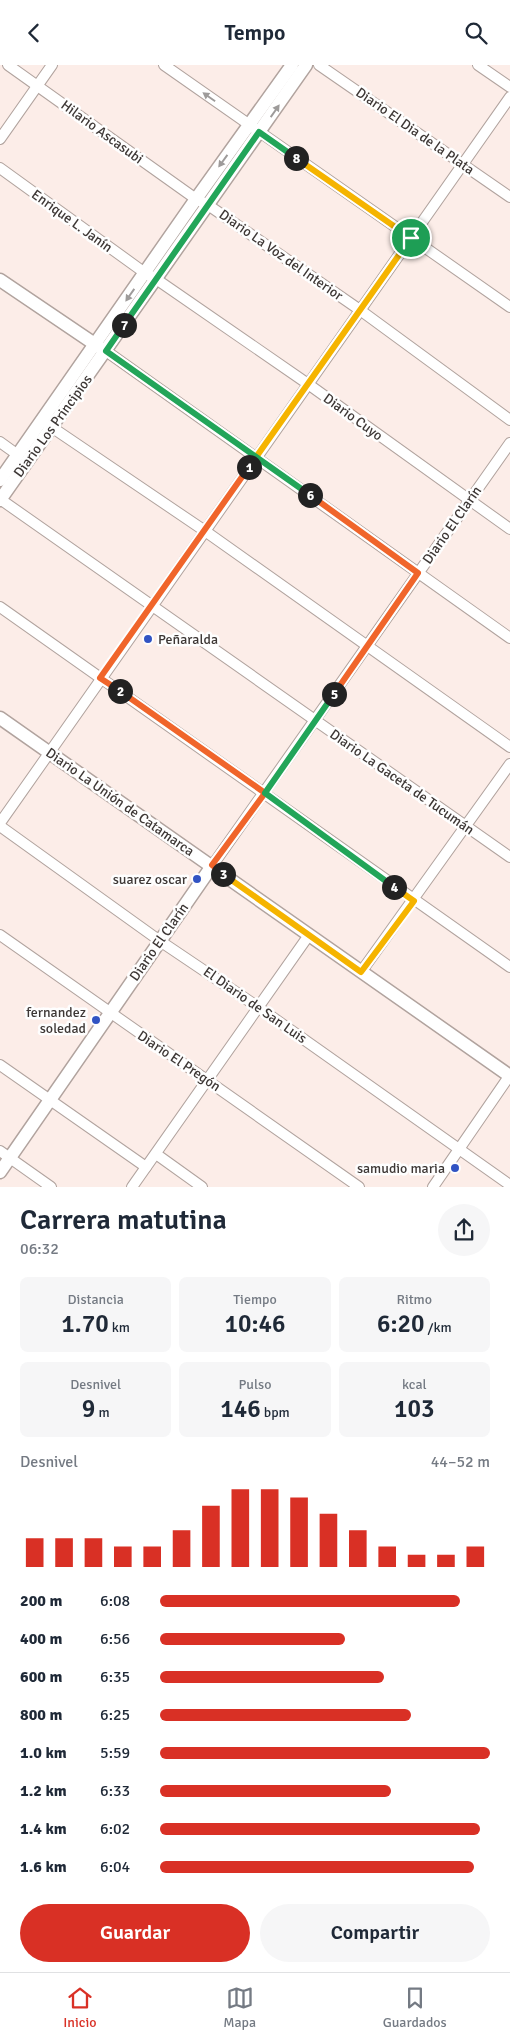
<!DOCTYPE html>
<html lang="es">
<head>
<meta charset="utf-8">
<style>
  :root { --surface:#fff; --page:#f6f6f7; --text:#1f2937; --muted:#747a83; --line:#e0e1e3; --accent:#d93025 }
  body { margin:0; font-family:Signika,sans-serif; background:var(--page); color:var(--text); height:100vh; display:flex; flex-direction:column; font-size:19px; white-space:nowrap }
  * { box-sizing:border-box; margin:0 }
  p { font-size:16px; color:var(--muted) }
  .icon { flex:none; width:28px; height:28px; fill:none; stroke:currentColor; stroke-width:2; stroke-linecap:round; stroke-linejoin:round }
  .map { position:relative; height:1122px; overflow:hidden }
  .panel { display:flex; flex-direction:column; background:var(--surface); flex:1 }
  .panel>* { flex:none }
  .pin { position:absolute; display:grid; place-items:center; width:42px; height:42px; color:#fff; margin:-21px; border:2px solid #fff; border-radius:50%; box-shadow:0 1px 5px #0007 }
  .km { position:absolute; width:25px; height:25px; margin:-12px; border-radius:50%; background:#222; color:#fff; font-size:14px; line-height:25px; text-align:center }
  .round { display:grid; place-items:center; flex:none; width:52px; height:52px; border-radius:26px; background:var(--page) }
  .headline { display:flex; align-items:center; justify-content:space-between; height:85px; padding:0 20px }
  h1 { font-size:28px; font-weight:600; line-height:38px }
  .figures { display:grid; grid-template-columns:repeat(3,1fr); gap:8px; height:85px; padding:5px 20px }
  .figures div { display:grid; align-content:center; border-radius:8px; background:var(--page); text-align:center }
  .figures b { font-size:25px; font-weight:600 }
  .figures small { font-size:14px; font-weight:400 }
  .figures p { font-size:14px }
  .chart { height:140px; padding:10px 20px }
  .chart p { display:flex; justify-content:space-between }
  .chart svg { width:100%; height:90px; margin-top:5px; stroke:var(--accent); stroke-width:6 }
  .cta { display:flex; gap:10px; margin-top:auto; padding:10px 20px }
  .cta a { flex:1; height:58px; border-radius:30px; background:var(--accent); color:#fff; font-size:20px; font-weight:600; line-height:58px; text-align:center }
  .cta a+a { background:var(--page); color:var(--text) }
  ul { padding:0 20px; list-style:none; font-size:16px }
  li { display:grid; grid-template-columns:80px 60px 1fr; align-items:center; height:38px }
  li i { height:12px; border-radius:6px; background:var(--accent) }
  header { display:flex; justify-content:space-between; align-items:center; height:65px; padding:0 20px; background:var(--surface); font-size:22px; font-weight:600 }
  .dock { display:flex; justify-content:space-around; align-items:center; height:70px; border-top:1px solid var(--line); background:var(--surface); font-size:14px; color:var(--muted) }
  .dock a { display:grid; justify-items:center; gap:2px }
  .dock .on { color:var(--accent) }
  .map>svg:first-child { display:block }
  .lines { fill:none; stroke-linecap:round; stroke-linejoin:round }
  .minor-casing { stroke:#b1a39e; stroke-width:12 }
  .tertiary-casing { stroke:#b1a39e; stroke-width:15 }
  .minor { stroke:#fff; stroke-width:10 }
  .tertiary { stroke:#fff; stroke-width:12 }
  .oneway { fill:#9e9b9a }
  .split-1-casing { stroke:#fff; stroke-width:10 }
  .split-2-casing { stroke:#fff; stroke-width:10 }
  .split-3-casing { stroke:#fff; stroke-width:10 }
  .split-4-casing { stroke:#fff; stroke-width:10 }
  .split-5-casing { stroke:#fff; stroke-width:10 }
  .split-6-casing { stroke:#fff; stroke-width:10 }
  .split-7-casing { stroke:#fff; stroke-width:10 }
  .split-8-casing { stroke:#fff; stroke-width:10 }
  .split-9-casing { stroke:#fff; stroke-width:10 }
  .split-1 { stroke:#f5b400; stroke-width:6 }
  .split-2 { stroke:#f0652b; stroke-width:6 }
  .split-3 { stroke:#f0652b; stroke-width:6 }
  .split-4 { stroke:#f5b400; stroke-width:6 }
  .split-5 { stroke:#22a559; stroke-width:6 }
  .split-6 { stroke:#f0652b; stroke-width:6 }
  .split-7 { stroke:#22a559; stroke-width:6 }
  .split-8 { stroke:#22a559; stroke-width:6 }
  .split-9 { stroke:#f5b400; stroke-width:6 }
  .poi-dot { fill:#3153c3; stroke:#fefefe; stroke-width:2 }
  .labels { text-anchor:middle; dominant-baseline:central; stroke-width:5; stroke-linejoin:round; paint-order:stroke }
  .street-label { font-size:14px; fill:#3d3735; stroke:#fefefe }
  .poi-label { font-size:14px; fill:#3d3735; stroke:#fefefe; text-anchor:end }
</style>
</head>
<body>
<header><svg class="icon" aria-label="back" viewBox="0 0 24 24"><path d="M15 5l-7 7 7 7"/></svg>Tempo<svg class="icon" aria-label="search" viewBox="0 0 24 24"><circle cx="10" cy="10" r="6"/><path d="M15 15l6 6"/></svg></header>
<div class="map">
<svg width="510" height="1122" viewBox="0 0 510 1122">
  <rect width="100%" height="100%" fill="#fcede8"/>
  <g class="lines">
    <defs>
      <g id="minor">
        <polyline points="8,0 196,134 208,140 360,245 510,355"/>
        <polyline points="164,0 510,242"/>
        <polyline points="319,0 510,132"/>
        <polyline points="478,0 510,22"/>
        <polyline points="0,74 52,0"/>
        <polyline points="0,103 145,208 156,214 308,319 510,464"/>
        <polyline points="106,286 510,573"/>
        <polyline points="47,359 205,466 510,682"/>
        <polyline points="0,377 18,390"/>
        <polyline points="0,434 510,792"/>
        <polyline points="0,542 510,902"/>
        <polyline points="0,758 510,32"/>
        <polyline points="0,761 160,876 258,942 510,1120"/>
        <polyline points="212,801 510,378"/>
        <polyline points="0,870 359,1122"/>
        <polyline points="361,907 510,699"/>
        <polyline points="0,1000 146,1102"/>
        <polyline points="0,1086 51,1122"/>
        <polyline points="156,1089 202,1122"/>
        <polyline points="132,1122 309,870"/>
        <polyline points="433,1122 510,1010"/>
      </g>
      <g id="tertiary">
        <polyline points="0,215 102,284"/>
        <polyline points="0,415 196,134 292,0"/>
        <polyline points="0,435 306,0"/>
        <polyline points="0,653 510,1011"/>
        <polyline points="0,1107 212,801"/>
      </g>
    </defs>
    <!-- minor casing -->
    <use href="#minor" class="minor-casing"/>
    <!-- tertiary casing -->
    <use href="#tertiary" class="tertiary-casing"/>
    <!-- minor -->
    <use href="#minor" class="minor"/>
    <!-- tertiary -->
    <use href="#tertiary" class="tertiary"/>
  </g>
  <!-- one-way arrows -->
  <defs><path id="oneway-solid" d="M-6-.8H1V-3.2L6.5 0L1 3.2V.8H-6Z" transform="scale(1.25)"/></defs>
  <g class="oneway">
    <use href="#oneway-solid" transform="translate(209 32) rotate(-145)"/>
    <use href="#oneway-solid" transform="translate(275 46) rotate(-55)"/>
    <use href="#oneway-solid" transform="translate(223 96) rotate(126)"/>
    <use href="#oneway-solid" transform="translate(130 230) rotate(125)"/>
  </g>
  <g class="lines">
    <defs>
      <polyline id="split-1" points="249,402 411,173"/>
      <polyline id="split-2" points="120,626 100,613 249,402"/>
      <polyline id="split-3" points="120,626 265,728 212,800 223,809"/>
      <polyline id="split-4" points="223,809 361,907 414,836 394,822"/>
      <polyline id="split-5" points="334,629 265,728 394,822"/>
      <polyline id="split-6" points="310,430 418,508 334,629"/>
      <polyline id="split-7" points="124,260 106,286 310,430"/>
      <polyline id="split-8" points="124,260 259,67 296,93"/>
      <polyline id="split-9" points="296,93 411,173"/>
    </defs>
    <!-- split-1 casing -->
    <use href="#split-1" class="split-1-casing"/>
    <!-- split-2 casing -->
    <use href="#split-2" class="split-2-casing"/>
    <!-- split-3 casing -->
    <use href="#split-3" class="split-3-casing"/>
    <!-- split-4 casing -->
    <use href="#split-4" class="split-4-casing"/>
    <!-- split-5 casing -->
    <use href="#split-5" class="split-5-casing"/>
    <!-- split-6 casing -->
    <use href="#split-6" class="split-6-casing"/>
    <!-- split-7 casing -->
    <use href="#split-7" class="split-7-casing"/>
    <!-- split-8 casing -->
    <use href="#split-8" class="split-8-casing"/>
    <!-- split-9 casing -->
    <use href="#split-9" class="split-9-casing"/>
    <!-- split-1 -->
    <use href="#split-1" class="split-1"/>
    <!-- split-2 -->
    <use href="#split-2" class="split-2"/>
    <!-- split-3 -->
    <use href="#split-3" class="split-3"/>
    <!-- split-4 -->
    <use href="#split-4" class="split-4"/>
    <!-- split-5 -->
    <use href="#split-5" class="split-5"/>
    <!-- split-6 -->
    <use href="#split-6" class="split-6"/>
    <!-- split-7 -->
    <use href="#split-7" class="split-7"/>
    <!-- split-8 -->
    <use href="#split-8" class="split-8"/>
    <!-- split-9 -->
    <use href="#split-9" class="split-9"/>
  </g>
  <!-- markers -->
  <g class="poi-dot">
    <circle cx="148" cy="574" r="5"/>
    <circle cx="197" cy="814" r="5"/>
    <circle cx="96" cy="955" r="5"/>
    <circle cx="455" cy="1103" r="5"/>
  </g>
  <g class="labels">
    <!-- street labels -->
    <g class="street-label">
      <text transform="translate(415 66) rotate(35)">Diario El Dia de la Plata</text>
      <text transform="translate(102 67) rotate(36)">Hilario Ascasubi</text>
      <text transform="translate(72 156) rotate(36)">Enrique L. Janín</text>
      <text transform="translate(281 190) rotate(35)">Diario La Voz del Interior</text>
      <text transform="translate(353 352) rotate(36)">Diario Cuyo</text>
      <text transform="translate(53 361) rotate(-54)">Diario Los Principios</text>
      <text transform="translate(452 460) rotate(-55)">Diario El Clarín</text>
      <text transform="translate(402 717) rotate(35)">Diario La Gaceta de Tucumán</text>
      <text transform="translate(120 737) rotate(35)">Diario La Unión de Catamarca</text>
      <text transform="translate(159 877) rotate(-55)">Diario El Clarín</text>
      <text transform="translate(255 940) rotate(35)">El Diario de San Luis</text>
      <text transform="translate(179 996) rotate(34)">Diario El Pregón</text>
    </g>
    <!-- poi labels -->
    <g class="poi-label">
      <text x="158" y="574" text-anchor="start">Peñaralda</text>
      <text x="187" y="814">suarez oscar</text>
      <text x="86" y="947">fernandez<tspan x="86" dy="16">soledad</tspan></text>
      <text x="445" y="1103">samudio maria</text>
    </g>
  </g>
</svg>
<div class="pin" style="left:411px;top:173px;background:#1e9e55"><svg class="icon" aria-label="arrive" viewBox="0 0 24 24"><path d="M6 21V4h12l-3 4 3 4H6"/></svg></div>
<b class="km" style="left:249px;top:402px">1</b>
<b class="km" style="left:120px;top:626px">2</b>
<b class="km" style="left:223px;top:809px">3</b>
<b class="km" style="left:394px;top:822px">4</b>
<b class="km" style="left:334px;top:629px">5</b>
<b class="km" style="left:310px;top:430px">6</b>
<b class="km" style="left:124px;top:260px">7</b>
<b class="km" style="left:296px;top:93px">8</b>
</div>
<section class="panel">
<div class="headline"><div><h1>Carrera matutina</h1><p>06:32</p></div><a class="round"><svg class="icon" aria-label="share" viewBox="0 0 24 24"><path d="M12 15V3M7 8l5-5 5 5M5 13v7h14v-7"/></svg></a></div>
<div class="figures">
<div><p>Distancia</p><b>1.70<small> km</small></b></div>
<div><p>Tiempo</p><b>10:46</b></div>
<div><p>Ritmo</p><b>6:20<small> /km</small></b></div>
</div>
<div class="figures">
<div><p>Desnivel</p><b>9<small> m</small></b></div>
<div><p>Pulso</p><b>146<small> bpm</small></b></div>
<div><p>kcal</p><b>103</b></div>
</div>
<div class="chart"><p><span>Desnivel</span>44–52 m</p>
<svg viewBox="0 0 160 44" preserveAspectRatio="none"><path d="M5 44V30M15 44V30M25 44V30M35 44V34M45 44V34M55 44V26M65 44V14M75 44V6M85 44V6M95 44V10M105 44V18M115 44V26M125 44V34M135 44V38M145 44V38M155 44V34"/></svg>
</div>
<ul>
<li><b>200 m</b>6:08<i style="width:91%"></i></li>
<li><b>400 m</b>6:56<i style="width:56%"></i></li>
<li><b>600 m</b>6:35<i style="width:68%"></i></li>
<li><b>800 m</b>6:25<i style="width:76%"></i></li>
<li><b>1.0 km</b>5:59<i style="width:100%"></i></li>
<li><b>1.2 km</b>6:33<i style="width:70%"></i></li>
<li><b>1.4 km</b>6:02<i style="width:97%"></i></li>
<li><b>1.6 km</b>6:04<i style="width:95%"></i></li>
</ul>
<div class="cta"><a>Guardar</a><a>Compartir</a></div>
</section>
<nav class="dock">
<a class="on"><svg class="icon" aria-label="home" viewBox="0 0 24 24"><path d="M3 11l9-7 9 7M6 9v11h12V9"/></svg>Inicio</a>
<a><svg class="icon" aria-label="map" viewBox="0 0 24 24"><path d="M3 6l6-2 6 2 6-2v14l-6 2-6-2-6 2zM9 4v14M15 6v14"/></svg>Mapa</a>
<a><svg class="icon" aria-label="saved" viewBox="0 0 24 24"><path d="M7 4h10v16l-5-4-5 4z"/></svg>Guardados</a>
</nav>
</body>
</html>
